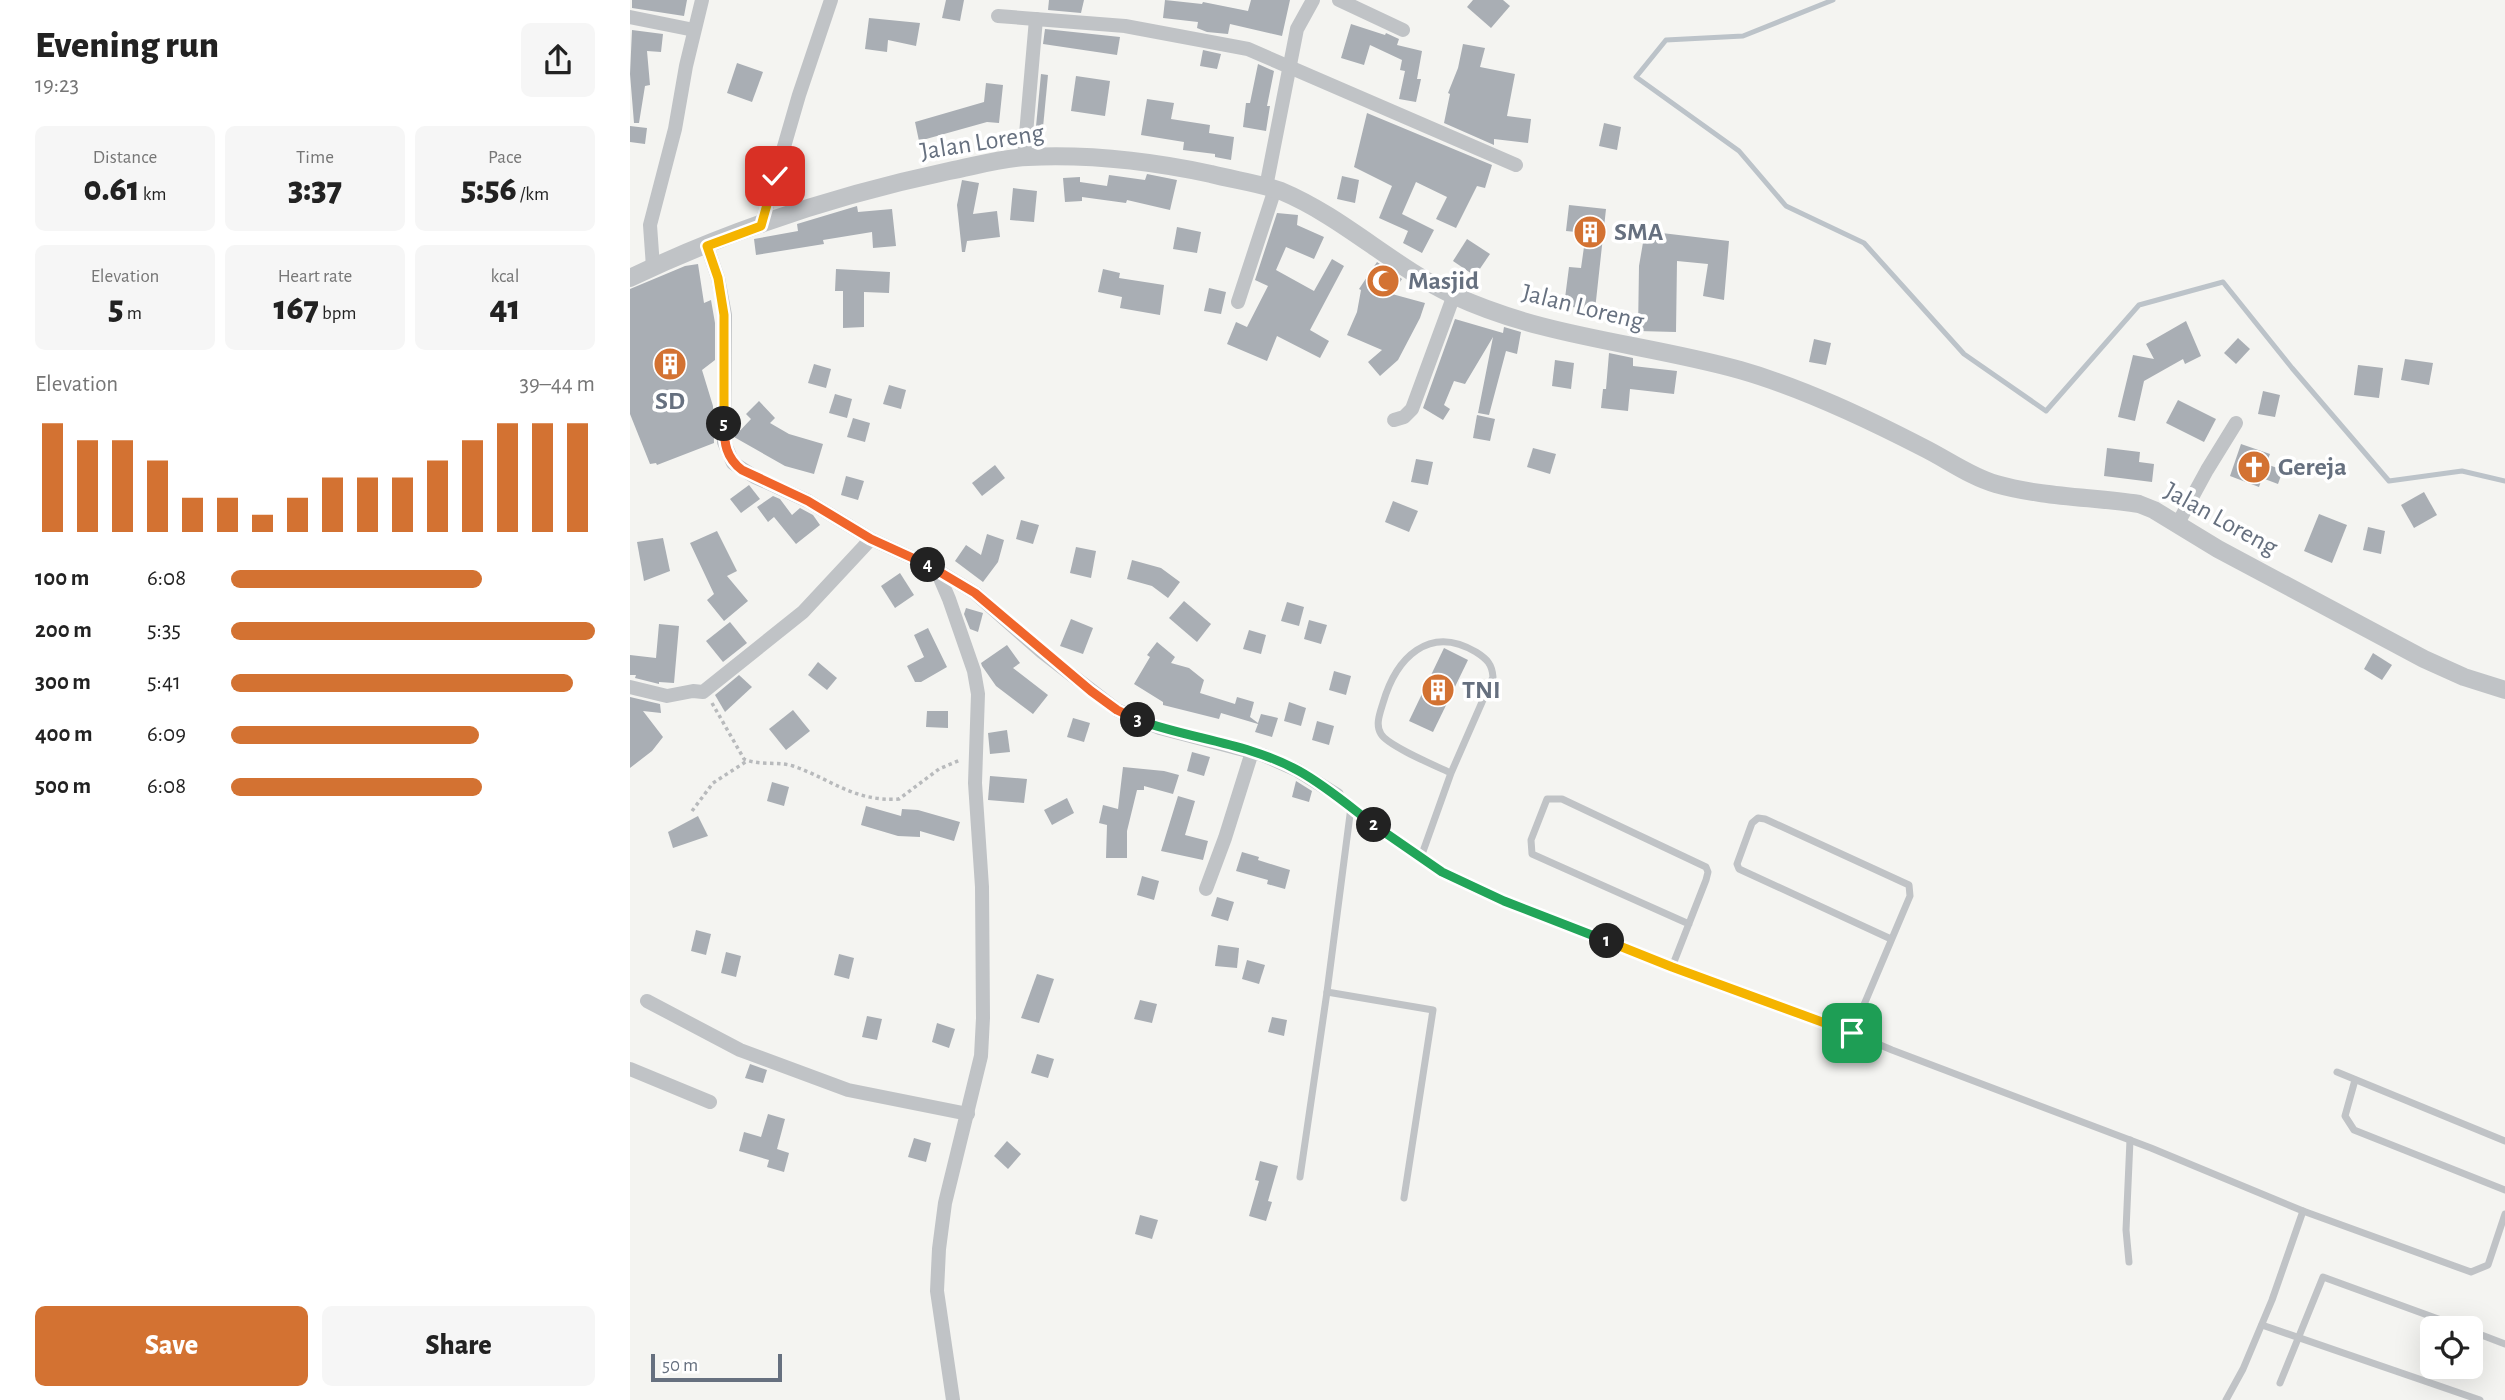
<!DOCTYPE html>
<html lang="en">
<head>
<meta charset="utf-8">
<style>
  :root { --surface:#fff; --page:#f6f6f6; --text:#222; --muted:#767676; --accent:#d37232 }
  body { margin:0; font-family:"Alegreya Sans",sans-serif; background:var(--page); color:var(--text); height:100vh; display:flex; flex-direction:column; font-size:26px; white-space:nowrap }
  * { box-sizing:border-box; margin:0 }
  p { font-size:23px; color:var(--muted) }
  .icon { flex:none; width:38px; height:38px; fill:none; stroke:currentColor; stroke-width:2; stroke-linecap:round; stroke-linejoin:round }
  .map { position:relative; flex:1; overflow:hidden }
  .drawer { display:flex; flex-direction:column; background:var(--surface); width:630px }
  .drawer>* { flex:none }
  .controls { position:absolute; left:1790px; top:1316px; display:grid; gap:14px }
  .controls a { display:grid; place-items:center; width:63px; height:63px; border-radius:10px; background:var(--surface); box-shadow:0 7px 28px #0002; font-size:35px }
  .scale { position:absolute; left:21px; bottom:18px; width:131px; box-sizing:border-box; padding-left:7px; border:4px solid #66707f; border-top:0; font-size:19px; line-height:24px; white-space:nowrap; color:#66707f; -webkit-text-stroke:5px #fff; paint-order:stroke }
  .pin { position:absolute; display:grid; place-items:center; width:60px; height:60px; color:#fff; margin:-30px; border-radius:14px; box-shadow:0 4px 10px #0006 }
  .km { position:absolute; width:35px; height:35px; margin:-18px; border-radius:50%; background:#222; color:#fff; font-size:19px; line-height:35px; text-align:center }
  .round { display:grid; place-items:center; flex:none; width:74px; height:74px; border-radius:10px; background:var(--page) }
  .summary { display:flex; align-items:center; justify-content:space-between; height:119px; padding:0 35px }
  h1 { font-size:38px; font-weight:800; line-height:52px }
  .stats { display:grid; grid-template-columns:repeat(3,1fr); gap:10px; height:119px; padding:7px 35px }
  .stats div { display:grid; align-content:center; border-radius:10px; background:var(--page); text-align:center }
  .stats b { font-size:35px; font-weight:800 }
  .stats small { font-size:19px; font-weight:400 }
  .stats p { font-size:19px }
  .chart { height:196px; padding:14px 35px }
  .chart p { display:flex; justify-content:space-between }
  .chart svg { width:100%; height:126px; margin-top:7px; stroke:var(--accent); stroke-width:6 }
  .button { display:flex; gap:14px; margin-top:auto; padding:14px 35px }
  .button a { flex:1; height:80px; border-radius:10px; background:var(--accent); color:#fff; font-size:28px; font-weight:800; line-height:80px; text-align:center }
  .button a+a { background:var(--page); color:var(--text) }
  ul { padding:0 35px; list-style:none; font-size:23px }
  li { display:grid; grid-template-columns:112px 84px 1fr; align-items:center; height:52px }
  li i { height:18px; border-radius:9px; background:var(--accent) }
  main { display:flex; flex:1; min-height:0 }
  .map>svg:first-child { display:block }
  .lines { fill:none; stroke-linecap:round; stroke-linejoin:round }
  .stream { stroke:#bcc3c9; stroke-width:5 }
  .building { fill:#a9aeb4 }
  .path { stroke:#b8babc; stroke-width:3.5; stroke-dasharray:3.5 3.5; stroke-linecap:butt }
  .service { stroke:#c0c3c6; stroke-width:7 }
  .minor { stroke:#c0c3c6; stroke-width:14 }
  .tertiary { stroke:#c0c3c6; stroke-width:18 }
  .split-1-casing { stroke:#fff; stroke-width:14 }
  .split-2-casing { stroke:#fff; stroke-width:14 }
  .split-3-casing { stroke:#fff; stroke-width:14 }
  .split-4-casing { stroke:#fff; stroke-width:14 }
  .split-5-casing { stroke:#fff; stroke-width:14 }
  .split-6-casing { stroke:#fff; stroke-width:14 }
  .split-1 { stroke:#f5b400; stroke-width:9 }
  .split-2 { stroke:#22a559; stroke-width:9 }
  .split-3 { stroke:#22a559; stroke-width:9 }
  .split-4 { stroke:#f0652b; stroke-width:9 }
  .split-5 { stroke:#f0652b; stroke-width:9 }
  .split-6 { stroke:#f5b400; stroke-width:9 }
  .labels { text-anchor:middle; dominant-baseline:central; stroke-width:7; stroke-linejoin:round; paint-order:stroke }
  .street-label { font-size:26px; fill:#66707f; stroke:#fff }
  .poi-label { font-size:26px; font-weight:bold; fill:#66707f; stroke:#fff; text-anchor:start }
</style>
</head>
<body>
<main>
<section class="drawer">
<div class="summary"><div><h1>Evening run</h1><p>19:23</p></div><a class="round"><svg class="icon" aria-label="share" viewBox="0 0 24 24"><path d="M12 15V3M7 8l5-5 5 5M5 13v7h14v-7"/></svg></a></div>
<div class="stats">
<div><p>Distance</p><b>0.61<small> km</small></b></div>
<div><p>Time</p><b>3:37</b></div>
<div><p>Pace</p><b>5:56<small> /km</small></b></div>
</div>
<div class="stats">
<div><p>Elevation</p><b>5<small> m</small></b></div>
<div><p>Heart rate</p><b>167<small> bpm</small></b></div>
<div><p>kcal</p><b>41</b></div>
</div>
<div class="chart"><p><span>Elevation</span>39–44 m</p>
<svg viewBox="0 0 160 44" preserveAspectRatio="none"><path d="M5 44V6M15 44V12M25 44V12M35 44V19M45 44V32M55 44V32M65 44V38M75 44V32M85 44V25M95 44V25M105 44V25M115 44V19M125 44V12M135 44V6M145 44V6M155 44V6"/></svg>
</div>
<ul>
<li><b>100 m</b>6:08<i style="width:69%"></i></li>
<li><b>200 m</b>5:35<i style="width:100%"></i></li>
<li><b>300 m</b>5:41<i style="width:94%"></i></li>
<li><b>400 m</b>6:09<i style="width:68%"></i></li>
<li><b>500 m</b>6:08<i style="width:69%"></i></li>
</ul>
<div class="button"><a>Save</a><a>Share</a></div>
</section>
<div class="map">
<svg width="1875" height="1400" viewBox="0 0 1875 1400">
  <rect width="100%" height="100%" fill="#f4f4f1"/>
  <g class="lines">
    <!-- stream -->
    <polyline class="stream" points="1203,0 1113,36 1036,40 1006,77 1109,151 1156,206 1234,243 1334,354 1416,411 1509,305 1593,282 1662,368 1759,481 1832,471 1875,481"/>
  </g>
  <!-- building -->
  <g class="building">
    <polygon points="2,0 57,0 54,16 2,8"/>
    <polygon points="316,0 334,0 330,21 312,18"/>
    <polygon points="419,0 454,0 451,13 418,10"/>
    <polygon points="535,0 572,4 573,2 618,11 621,0 660,0 652,36 600,24 598,34 577,32 567,28 568,22 533,18"/>
    <polygon points="843,0 873,0 880,6 861,28 837,7"/>
    <polygon points="239,18 290,23 286,46 258,40 257,52 235,49"/>
    <polygon points="721,24 755,35 756,33 769,39 767,45 792,51 787,79 791,79 786,102 769,99 775,71 770,70 772,60 740,45 734,65 711,58"/>
    <polygon points="415,29 490,37 487,55 413,44"/>
    <polygon points="2,30 33,34 31,52 17,51 20,85 15,86 9,123 4,123 0,74"/>
    <polygon points="833,44 855,48 850,67 885,74 877,116 901,119 898,143 864,139 864,145 814,123 820,94 818,93 828,68"/>
    <polygon points="573,50 591,54 587,69 570,66"/>
    <polygon points="107,63 133,72 122,102 97,93"/>
    <polygon points="628,64 644,71 637,106 640,106 636,131 613,127 616,103 620,103"/>
    <polygon points="411,74 418,75 412,138 405,137"/>
    <polygon points="446,76 480,81 475,116 441,111"/>
    <polygon points="356,83 373,85 369,123 357,122 289,141 285,122 354,102"/>
    <polygon points="517,99 544,103 541,119 580,125 579,133 604,137 601,160 585,157 585,154 553,150 554,142 511,135"/>
    <polygon points="737,113 862,165 855,188 847,186 826,228 806,219 817,197 786,182 772,214 804,230 792,253 773,243 778,231 749,218 762,186 724,167"/>
    <polygon points="974,123 991,127 987,150 969,146"/>
    <polygon points="0,126 17,128 15,144 0,142"/>
    <polygon points="517,174 547,180 540,210 497,200 496,203 452,197 452,201 435,202 433,178 450,177 450,182 477,186 479,175 515,180"/>
    <polygon points="712,176 729,180 725,203 707,199"/>
    <polygon points="332,180 349,183 343,214 367,211 370,237 337,241 335,252 332,252 327,205"/>
    <polygon points="383,188 407,191 404,222 380,220"/>
    <polygon points="939,205 976,209 965,310 934,306 939,267 951,268 956,233 936,231"/>
    <polygon points="227,206 228,212 262,209 266,246 243,248 242,232 193,240 194,244 126,255 124,239 168,231 167,224"/>
    <polygon points="647,213 668,215 667,225 694,237 684,259 656,247 646,270 684,291 702,259 714,266 680,330 699,341 690,358 647,336 637,361 597,344 606,322 617,327 638,286 625,280"/>
    <polygon points="547,227 571,232 567,253 543,249"/>
    <polygon points="1015,231 1099,241 1094,300 1073,296 1078,264 1047,261 1046,332 1008,331 1009,266"/>
    <polygon points="837,239 860,254 845,276 823,261"/>
    <polygon points="747,262 772,279 762,294 795,303 790,318 768,360 750,376 738,362 752,350 717,335 727,312 731,290 729,289"/>
    <polygon points="68,264 74,303 81,300 85,323 85,360 72,370 83,406 84,443 27,465 26,463 20,464 0,414 0,289 55,266"/>
    <polygon points="206,269 260,272 259,293 234,292 234,327 213,328 213,291 205,291"/>
    <polygon points="473,269 490,273 489,278 534,285 530,315 490,308 492,297 468,292"/>
    <polygon points="579,288 596,292 591,314 574,311"/>
    <polygon points="825,319 873,333 874,327 891,332 887,354 876,351 859,415 848,413 863,337 835,384 824,381 814,405 820,409 813,420 793,408"/>
    <polygon points="1556,321 1571,356 1555,364 1553,359 1514,381 1505,421 1488,417 1503,355 1524,359 1516,344"/>
    <polygon points="1608,338 1620,349 1606,364 1594,353"/>
    <polygon points="1184,339 1201,343 1196,365 1179,362"/>
    <polygon points="979,353 1003,358 1003,366 1047,371 1044,394 1000,389 998,411 971,408 973,389 976,389"/>
    <polygon points="1775,359 1803,363 1799,385 1771,380"/>
    <polygon points="925,360 944,363 941,389 922,386"/>
    <polygon points="184,364 201,369 196,388 178,383"/>
    <polygon points="1728,365 1753,368 1749,398 1724,395"/>
    <polygon points="259,385 276,390 271,409 253,404"/>
    <polygon points="1633,391 1650,395 1645,417 1628,414"/>
    <polygon points="205,394 222,399 217,418 199,413"/>
    <polygon points="1548,400 1586,419 1574,442 1536,423"/>
    <polygon points="129,401 145,418 140,423 159,434 193,444 184,474 155,466 104,437 121,419 116,414"/>
    <polygon points="847,415 865,419 860,441 843,438"/>
    <polygon points="223,418 240,423 235,442 217,437"/>
    <polygon points="1611,444 1640,454 1636,464 1653,470 1648,484 1632,478 1629,487 1600,476"/>
    <polygon points="903,448 926,454 920,474 897,467"/>
    <polygon points="1477,448 1510,452 1509,462 1524,464 1522,482 1474,476"/>
    <polygon points="786,459 803,462 798,485 781,482"/>
    <polygon points="365,465 375,478 352,496 342,483"/>
    <polygon points="216,476 234,481 228,500 211,495"/>
    <polygon points="119,485 130,499 111,513 100,499"/>
    <polygon points="1794,492 1807,515 1784,528 1771,505"/>
    <polygon points="143,496 150,499 162,515 170,508 183,515 190,525 166,544 144,517 138,522 127,507"/>
    <polygon points="763,501 788,511 779,532 755,522"/>
    <polygon points="1689,514 1717,525 1702,563 1674,551"/>
    <polygon points="391,520 409,525 403,544 386,539"/>
    <polygon points="1738,527 1755,531 1751,554 1733,550"/>
    <polygon points="87,531 107,571 97,576 118,601 94,621 77,600 84,594 60,543"/>
    <polygon points="357,534 374,540 368,562 353,582 325,561 336,545 351,555"/>
    <polygon points="33,538 40,571 14,581 7,542"/>
    <polygon points="446,547 466,551 461,578 440,573"/>
    <polygon points="502,560 531,568 550,582 538,598 522,586 497,579"/>
    <polygon points="270,573 284,595 265,608 251,586"/>
    <polygon points="554,601 581,624 567,642 539,618"/>
    <polygon points="657,602 674,607 669,626 651,621"/>
    <polygon points="336,608 353,613 348,632 340,629 334,614"/>
    <polygon points="441,619 463,628 453,654 430,646"/>
    <polygon points="679,620 697,625 691,644 674,639"/>
    <polygon points="100,622 117,643 93,662 76,641"/>
    <polygon points="29,624 49,626 44,683 29,682 29,684 5,678 6,675 0,675 0,655 26,658"/>
    <polygon points="298,628 317,667 291,682 285,682 277,666 294,657 284,635"/>
    <polygon points="619,630 636,635 631,654 613,649"/>
    <polygon points="527,642 545,657 541,663 559,668 574,680 570,693 605,704 607,697 624,702 620,717 628,723 631,714 648,718 642,737 625,732 628,724 591,713 589,719 533,705 533,702 504,684 520,657 517,655"/>
    <polygon points="377,645 390,663 383,668 418,695 403,714 366,686 352,666 351,663"/>
    <polygon points="814,648 838,660 803,732 779,721"/>
    <polygon points="1743,653 1762,665 1752,680 1734,669"/>
    <polygon points="188,662 207,678 197,690 178,675"/>
    <polygon points="704,671 721,676 716,695 699,690"/>
    <polygon points="109,675 122,687 95,712 85,695"/>
    <polygon points="0,697 30,704 31,713 13,711 33,737 22,751 0,768"/>
    <polygon points="659,702 676,708 671,726 654,721"/>
    <polygon points="163,710 180,731 156,750 139,729"/>
    <polygon points="297,711 318,711 318,728 296,727"/>
    <polygon points="443,718 460,723 454,742 437,737"/>
    <polygon points="687,721 704,726 699,745 682,740"/>
    <polygon points="377,730 380,752 360,754 358,733"/>
    <polygon points="562,752 580,757 574,776 557,771"/>
    <polygon points="493,767 534,771 549,775 543,794 514,786 514,790 507,790 497,831 497,858 476,858 477,825 469,823 473,805 488,809"/>
    <polygon points="360,776 397,779 394,803 358,800"/>
    <polygon points="666,781 682,791 679,802 662,797"/>
    <polygon points="142,782 159,787 154,806 137,801"/>
    <polygon points="548,796 565,801 555,835 578,841 573,860 531,851"/>
    <polygon points="437,798 444,813 422,825 414,810"/>
    <polygon points="236,806 271,816 272,809 288,810 330,822 324,841 290,831 290,837 268,836 231,825"/>
    <polygon points="68,816 78,836 43,848 38,832"/>
    <polygon points="612,852 629,857 628,860 660,870 655,889 637,884 638,880 606,871"/>
    <polygon points="512,876 529,881 524,900 507,895"/>
    <polygon points="587,897 604,902 598,921 581,916"/>
    <polygon points="66,930 81,934 76,955 61,951"/>
    <polygon points="588,945 609,948 607,968 585,966"/>
    <polygon points="96,952 111,956 106,977 91,973"/>
    <polygon points="209,954 224,958 219,979 204,975"/>
    <polygon points="617,960 635,965 629,984 612,979"/>
    <polygon points="407,974 424,979 409,1023 391,1018"/>
    <polygon points="510,1000 527,1004 522,1023 504,1019"/>
    <polygon points="237,1016 252,1019 247,1040 232,1037"/>
    <polygon points="642,1017 657,1020 654,1036 638,1032"/>
    <polygon points="307,1023 325,1029 319,1048 302,1042"/>
    <polygon points="407,1054 424,1059 418,1078 401,1073"/>
    <polygon points="120,1064 137,1070 133,1083 115,1078"/>
    <polygon points="138,1114 155,1119 147,1149 159,1153 154,1172 137,1167 139,1160 109,1151 114,1132 131,1137"/>
    <polygon points="284,1138 301,1143 296,1162 278,1157"/>
    <polygon points="377,1141 391,1154 378,1169 364,1156"/>
    <polygon points="630,1161 648,1166 638,1201 642,1202 636,1221 619,1216 629,1181 625,1180"/>
    <polygon points="510,1215 528,1220 522,1239 505,1234"/>
  </g>
  <g class="lines">
    <!-- path -->
    <g class="path">
      <path d="M82 703 114 759C130 766 147 761 163 766 201 779 224 802 269 799L309 769 330 760"/>
      <polyline points="62,811 83,783 117,761"/>
    </g>
    <!-- service -->
    <g class="service">
      <polyline points="707,795 750,830 812,872 874,901 940,925 1042,967 1222,1033 1262,1050 1521,1148 1673,1211 1642,1300 1613,1369 1596,1400"/>
      <path d="M791 857 821 773 863 677C862 664 857 659 846 652 799 624 766 658 753 703 750 713 745 725 751 734 758 746 806 766 821 773"/>
      <polyline points="1042,967 1076,880 1078,872 1076,867 932,799 917,799 901,840 902,854 1059,924"/>
      <polyline points="697,992 803,1010 774,1198"/>
      <polyline points="1222,1033 1280,896 1279,885 1135,819 1128,818 1122,823 1107,864 1109,869 1261,939"/>
      <polyline points="1707,1072 1875,1141"/>
      <polyline points="1725,1080 1715,1116 1724,1130 1875,1190"/>
      <polyline points="670,1177 697,992 721,807"/>
      <polyline points="1673,1211 1841,1272 1858,1265 1875,1214"/>
      <polyline points="1499,1262 1496,1230 1500,1140"/>
      <polyline points="1632,1325 1850,1400"/>
      <polyline points="1841,1331 1875,1344"/>
      <polyline points="1650,1383 1693,1277 1833,1328"/>
    </g>
    <!-- minor -->
    <g class="minor">
      <polyline points="709,0 773,30"/>
      <polyline points="368,16 495,26 618,49 886,165"/>
      <polyline points="0,17 64,30"/>
      <polyline points="394,157 406,19"/>
      <polyline points="636,187 667,29 683,0"/>
      <polyline points="131,226 169,95 201,0"/>
      <polyline points="77,246 88,278 95,315 94,442 103,463 125,477 178,501 241,539 300,566 345,593 412,652 487,710 530,728 633,755 667,770 707,795"/>
      <polyline points="23,267 20,225 45,129 56,66 72,0"/>
      <polyline points="608,302 645,189"/>
      <polyline points="764,420 774,417 782,409 824,295"/>
      <polyline points="1547,525 1577,470 1606,423"/>
      <polyline points="303,570 310,578 319,599 344,671 348,694 345,783 352,887 353,1018 351,1056 315,1203 309,1249 307,1291 323,1400"/>
      <polyline points="0,687 37,696 63,691 73,692 173,612 241,539"/>
      <polyline points="576,889 595,838 622,752"/>
      <polyline points="17,1001 110,1050 218,1090 338,1114"/>
      <polyline points="0,1069 80,1102"/>
    </g>
    <!-- tertiary -->
    <path class="tertiary" d="M0 278C100 230 211 194 319 171 345 166 372 158 398 157 460 154 520 161 581 174 604 180 629 183 651 191 713 217 762 266 823 295 915 338 1014 343 1110 370 1173 388 1236 418 1294 448 1318 460 1341 477 1366 484 1412 497 1462 497 1509 504L1524 510 1588 549 1794 659 1834 677 1875 690"/>
  </g>
  <g class="lines">
    <defs>
      <polyline id="split-1" points="977,941 1042,967 1222,1033"/>
      <polyline id="split-2" points="744,825 812,872 874,901 977,941"/>
      <path id="split-3" d="M508 720C560 739 619 743 669 771 696 786 719 806 744 825"/>
      <polyline id="split-4" points="298,565 345,593 461,691 487,710 508,720"/>
      <path id="split-5" d="M94 424C94 443 96 458 112 470L178 501 241 539 298 565"/>
      <polyline id="split-6" points="94,424 94,315 88,278 77,246 131,226 145,176"/>
    </defs>
    <!-- split-1 casing -->
    <use href="#split-1" class="split-1-casing"/>
    <!-- split-2 casing -->
    <use href="#split-2" class="split-2-casing"/>
    <!-- split-3 casing -->
    <use href="#split-3" class="split-3-casing"/>
    <!-- split-4 casing -->
    <use href="#split-4" class="split-4-casing"/>
    <!-- split-5 casing -->
    <use href="#split-5" class="split-5-casing"/>
    <!-- split-6 casing -->
    <use href="#split-6" class="split-6-casing"/>
    <!-- split-1 -->
    <use href="#split-1" class="split-1"/>
    <!-- split-2 -->
    <use href="#split-2" class="split-2"/>
    <!-- split-3 -->
    <use href="#split-3" class="split-3"/>
    <!-- split-4 -->
    <use href="#split-4" class="split-4"/>
    <!-- split-5 -->
    <use href="#split-5" class="split-5"/>
    <!-- split-6 -->
    <use href="#split-6" class="split-6"/>
  </g>
  <!-- icons -->
  <defs>
    <symbol id="building-disc" viewBox="-11 -11 22 22"><circle r="9.5" fill="#d37232" stroke="#fff"/><path d="M-4-6H4V6H1V3H-1V6H-4ZM-2.5-4.3h1.7v1.8h-1.7ZM.8-4.3h1.7v1.8H.8ZM-2.5-1h1.7V.8h-1.7ZM.8-1h1.7V.8H.8Z" fill="#fff"/></symbol>
    <symbol id="mosque-disc" viewBox="-11 -11 22 22"><circle r="9.5" fill="#d37232" stroke="#fff"/><path d="M3.5-4.9A6 6 0 1 0 3.5 4.9A5 5 0 1 1 3.5-4.9Z" fill="#fff"/></symbol>
    <symbol id="church-disc" viewBox="-11 -11 22 22"><circle r="9.5" fill="#d37232" stroke="#fff"/><path d="M-1.2-6h2.4v3.5h3.3v2.4h-3.3V6h-2.4V-.1h-3.3v-2.4h3.3Z" fill="#fff"/></symbol>
  </defs>
  <g fill-rule="evenodd">
    <use href="#building-disc" x="941" y="213" width="38" height="38"/>
    <use href="#mosque-disc" x="734" y="262" width="38" height="38"/>
    <use href="#building-disc" x="21" y="345" width="38" height="38"/>
    <use href="#church-disc" x="1605" y="448" width="38" height="38"/>
    <use href="#building-disc" x="789" y="671" width="38" height="38"/>
  </g>
  <g class="labels">
    <!-- street labels -->
    <g class="street-label">
      <text transform="translate(352 142) rotate(-9)">Jalan Loreng</text>
      <text transform="translate(953 307) rotate(14)">Jalan Loreng</text>
      <text transform="translate(1591 519) rotate(29)">Jalan Loreng</text>
    </g>
    <!-- poi labels -->
    <g class="poi-label">
      <text x="984" y="232">SMA</text>
      <text x="778" y="281">Masjid</text>
      <text x="40" y="401" text-anchor="middle">SD</text>
      <text x="1648" y="467">Gereja</text>
      <text x="832" y="690">TNI</text>
    </g>
  </g>
</svg>
<div class="controls">
<a><svg class="icon" aria-label="locate" viewBox="0 0 24 24"><circle cx="12" cy="12" r="6"/><path d="M12 2v4M12 18v4M2 12h4M18 12h4"/></svg></a>
</div>
<div class="scale">50 m</div>
<div class="pin" style="left:1222px;top:1033px;background:#1e9e55"><svg class="icon" aria-label="arrive" viewBox="0 0 24 24"><path d="M6 21V4h12l-3 4 3 4H6"/></svg></div>
<div class="pin" style="left:145px;top:176px;background:#d93025"><svg class="icon" aria-label="check" viewBox="0 0 24 24"><path d="M5 12l5 5 9-10"/></svg></div>
<b class="km" style="left:977px;top:941px">1</b>
<b class="km" style="left:744px;top:825px">2</b>
<b class="km" style="left:508px;top:720px">3</b>
<b class="km" style="left:298px;top:565px">4</b>
<b class="km" style="left:94px;top:424px">5</b>
</div>
</main>
</body>
</html>
